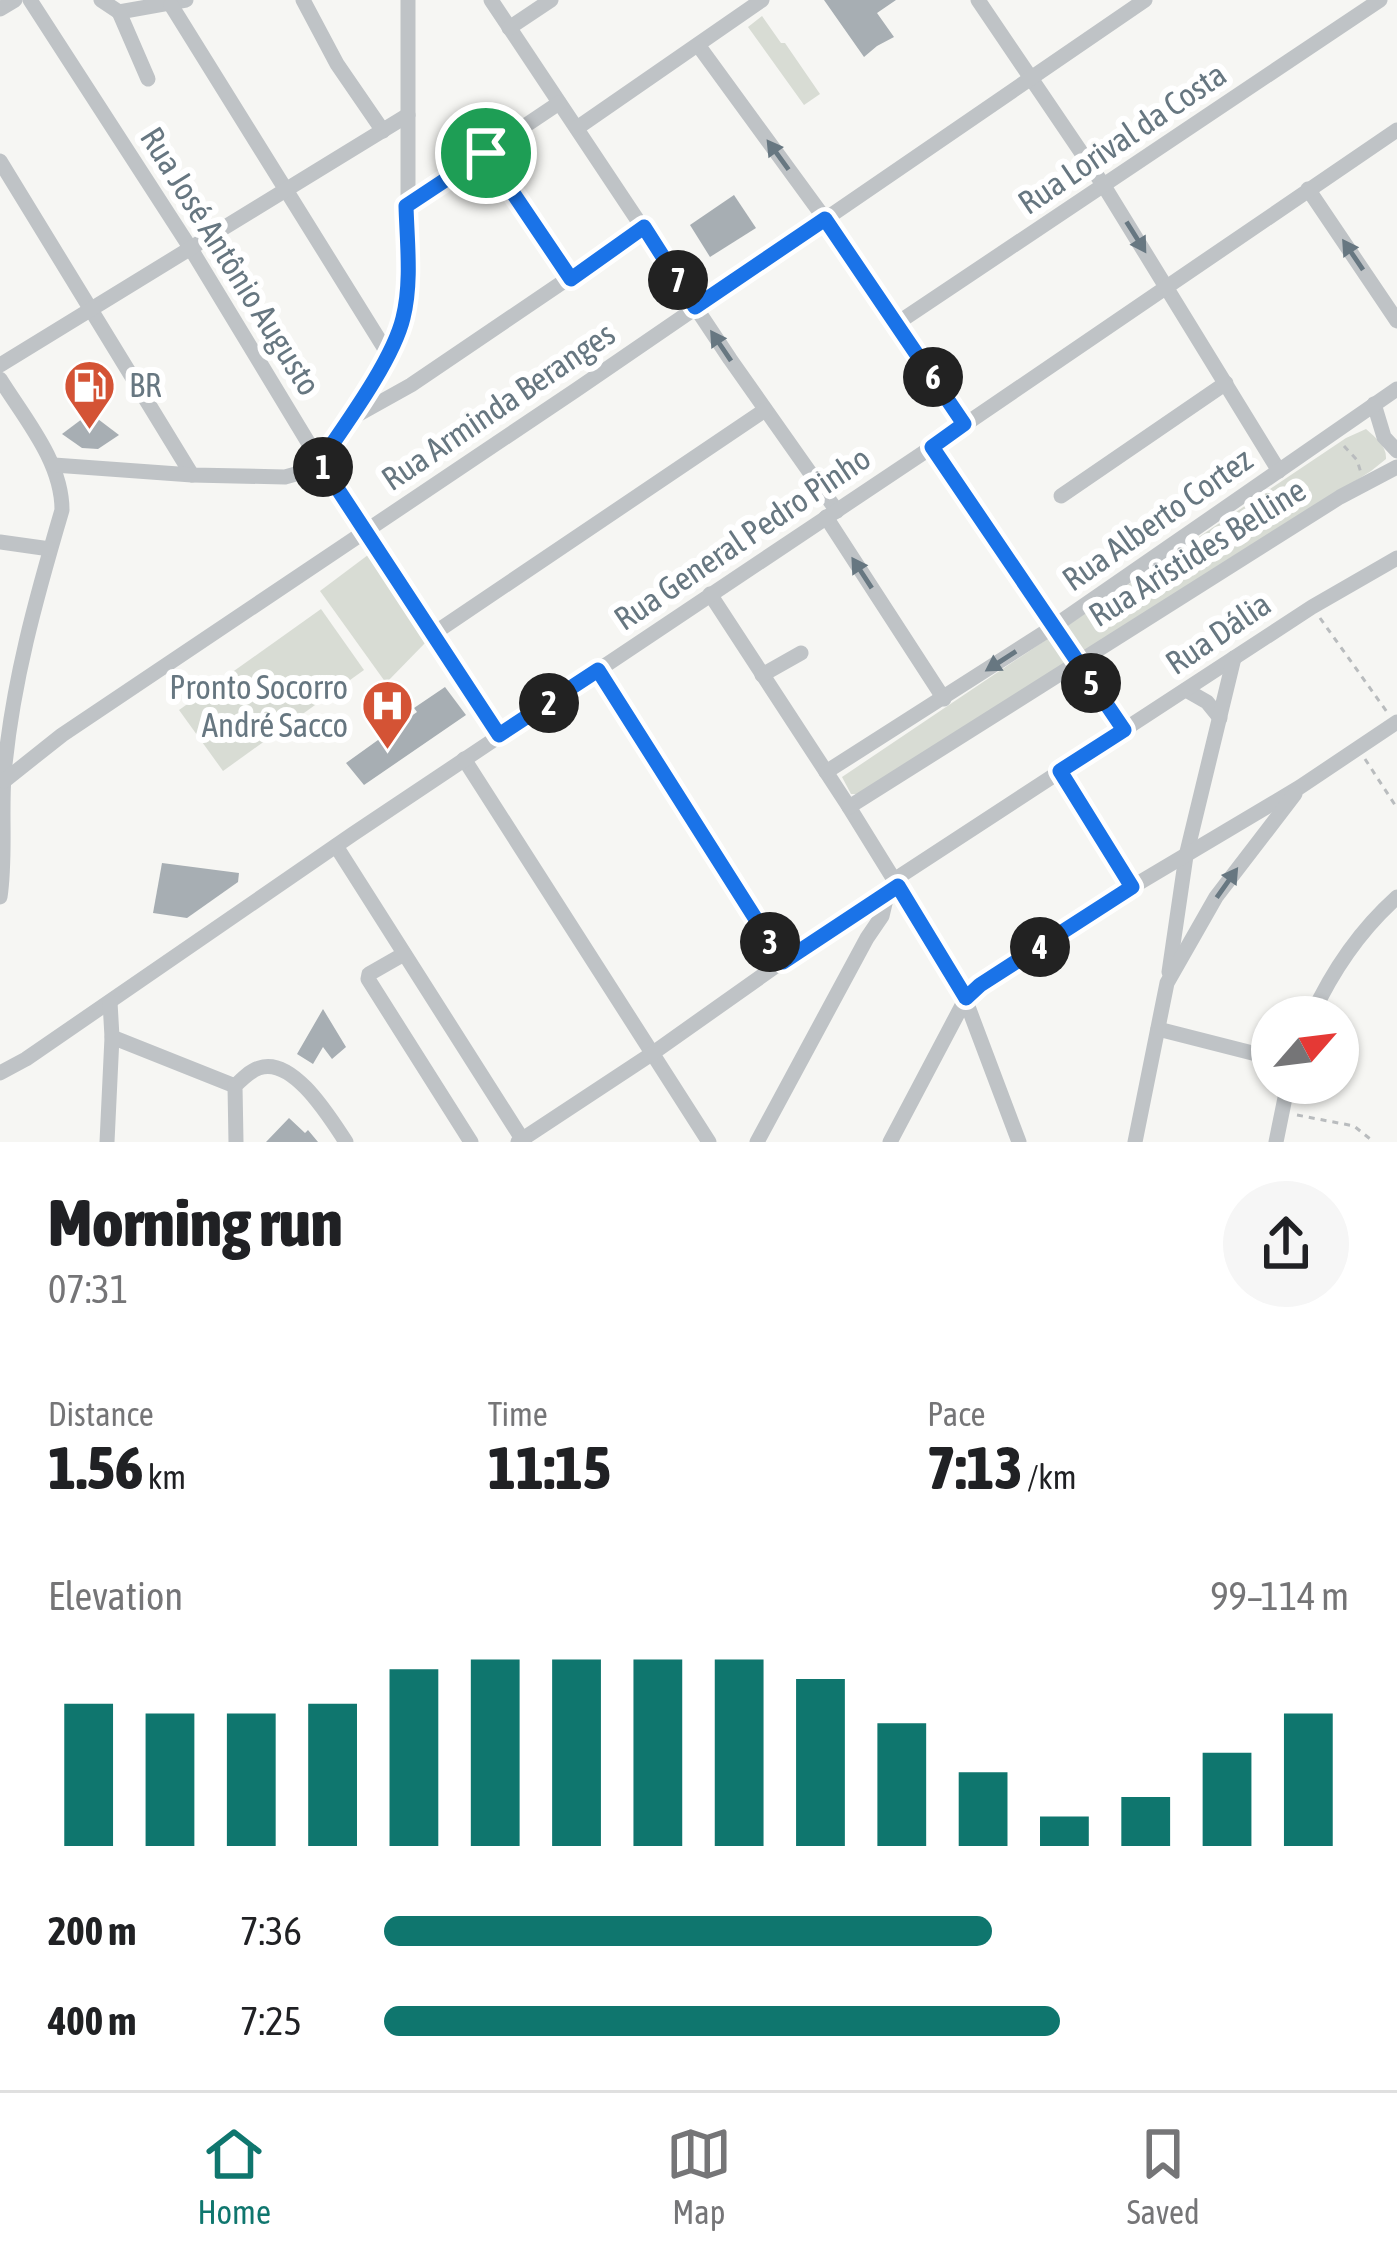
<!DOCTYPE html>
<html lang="en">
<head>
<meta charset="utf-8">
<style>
  :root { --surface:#fff; --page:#f6f6f6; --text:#202124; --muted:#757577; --line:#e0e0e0; --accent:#0f766e }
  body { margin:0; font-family:"Asap Condensed",sans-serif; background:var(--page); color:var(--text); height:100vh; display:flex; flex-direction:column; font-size:45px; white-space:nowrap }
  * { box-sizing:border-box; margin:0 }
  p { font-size:39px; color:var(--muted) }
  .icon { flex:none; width:66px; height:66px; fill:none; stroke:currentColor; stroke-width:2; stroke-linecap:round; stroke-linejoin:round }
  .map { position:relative; height:1142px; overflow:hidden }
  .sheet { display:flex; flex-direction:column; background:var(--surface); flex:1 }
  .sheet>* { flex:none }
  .needle { width:78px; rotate:62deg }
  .buttons { position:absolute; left:1251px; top:996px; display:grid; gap:24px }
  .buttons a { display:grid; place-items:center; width:108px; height:108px; border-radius:50%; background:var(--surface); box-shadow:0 3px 9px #0004; font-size:60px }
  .pin { position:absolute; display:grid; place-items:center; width:102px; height:102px; color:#fff; margin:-51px; border:6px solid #fff; border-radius:50%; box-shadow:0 3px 12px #0007 }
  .km { position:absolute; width:60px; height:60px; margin:-30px; border-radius:50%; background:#222; color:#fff; font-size:33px; line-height:60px; text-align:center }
  .round { display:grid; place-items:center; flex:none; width:126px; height:126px; border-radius:63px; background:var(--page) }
  .summary { display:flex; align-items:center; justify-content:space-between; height:204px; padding:0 48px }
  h1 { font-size:66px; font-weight:800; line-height:90px }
  .metrics { display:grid; grid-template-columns:repeat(3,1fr); gap:18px; height:204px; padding:12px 48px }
  .metrics div { display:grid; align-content:center }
  .metrics b { font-size:60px; font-weight:800 }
  .metrics small { font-size:33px; font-weight:400 }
  .metrics p { font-size:33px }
  .chart { height:336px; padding:24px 48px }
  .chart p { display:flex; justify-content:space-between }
  .chart svg { width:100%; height:216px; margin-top:12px; stroke:var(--accent); stroke-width:6 }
  ul { padding:0 48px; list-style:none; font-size:39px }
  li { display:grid; grid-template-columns:192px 144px 1fr; align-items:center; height:90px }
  li i { height:30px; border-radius:15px; background:var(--accent) }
  .tab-bar { display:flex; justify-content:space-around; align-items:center; height:168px; border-top:3px solid var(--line); background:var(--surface); font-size:33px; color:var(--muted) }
  .tab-bar a { display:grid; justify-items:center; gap:6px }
  .tab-bar .selected { color:var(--accent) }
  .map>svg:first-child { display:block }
  .green { fill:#d8dcd4 }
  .building { fill:#a7aeb3 }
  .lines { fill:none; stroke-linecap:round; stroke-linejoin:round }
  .path { stroke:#b9bcbe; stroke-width:3; stroke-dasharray:6 6; stroke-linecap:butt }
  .minor { stroke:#bfc3c6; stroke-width:15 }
  .oneway { fill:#677781 }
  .route-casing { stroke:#fff; stroke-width:24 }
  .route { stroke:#1a73e8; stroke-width:15 }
  .labels { text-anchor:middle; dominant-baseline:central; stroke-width:12; stroke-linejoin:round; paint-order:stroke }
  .street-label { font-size:33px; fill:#677781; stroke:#fff }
  .poi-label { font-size:33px; fill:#677781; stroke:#fff; text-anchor:start }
</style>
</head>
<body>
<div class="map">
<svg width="1397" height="1142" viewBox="0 0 1397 1142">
  <rect width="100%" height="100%" fill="#f6f6f3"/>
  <!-- green -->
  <g class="green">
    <polygon points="762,16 781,43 785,43 820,94 804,105 748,27"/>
    <path d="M1366 429C1375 437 1387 446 1386 459L1371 471 866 794H851L842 777 1346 438Z"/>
    <polygon points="368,555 426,642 386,683 320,591"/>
    <polygon points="321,609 364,670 223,771 179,710"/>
  </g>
  <!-- building -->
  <g class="building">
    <polygon points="824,0 896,0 877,13 894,37 877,46 864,57"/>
    <polygon points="734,195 756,228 710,257 690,225"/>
    <polygon points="90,413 119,435 98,449 82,448 62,434"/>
    <polygon points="445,687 466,715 364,785 346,763 417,712 414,708"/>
    <polygon points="162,863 239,873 238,882 187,918 153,913"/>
    <polygon points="323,1009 346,1047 332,1059 323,1047 313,1064 297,1054"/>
    <polygon points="289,1118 305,1133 308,1130 318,1142 266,1142"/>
  </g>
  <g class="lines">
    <!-- path -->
    <g class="path">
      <polyline points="1344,446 1357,460 1361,473"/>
      <polyline points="1320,618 1387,712"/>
      <polyline points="1365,759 1397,808"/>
      <polyline points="1067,783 1125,876"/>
      <polyline points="1297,1115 1354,1126 1374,1142"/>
    </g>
    <!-- minor -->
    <g class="minor">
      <polyline points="30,0 191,249 320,462 499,735"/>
      <polyline points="101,0 119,12 186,0"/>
      <polyline points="303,0 337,64 383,131"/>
      <polyline points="491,0 730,359 837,511"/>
      <polyline points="978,0 1104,186 1279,471"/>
      <polyline points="171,5 388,354"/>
      <polyline points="0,9 15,0"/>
      <polyline points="119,12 148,79"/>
      <polyline points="509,28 551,0"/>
      <polyline points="698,45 825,219 965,423"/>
      <polyline points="577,128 762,0"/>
      <polyline points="486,153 571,279"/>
      <polyline points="0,161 192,475"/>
      <polyline points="1308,189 1397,321"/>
      <polyline points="406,206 559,103"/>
      <polyline points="896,324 1380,0"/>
      <polyline points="0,365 408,115"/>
      <path d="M0 379C25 419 62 462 62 510 36 598 12 684 4 775 1 816 6 857 0 897"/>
      <polyline points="1374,404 1384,437 1397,451"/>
      <polyline points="350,419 411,385 644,227"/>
      <polyline points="932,447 1124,730"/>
      <path d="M54 465 192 475 285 477 310 470 320 462C357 409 400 352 408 286V0"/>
      <polyline points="1061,496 1226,383"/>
      <polyline points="826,517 944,699"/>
      <polyline points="0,542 50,549"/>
      <polyline points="710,594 849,807 961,988 1019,1142"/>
      <polyline points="433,634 765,410"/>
      <polyline points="598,671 783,961"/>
      <polyline points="762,675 801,653"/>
      <polyline points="1186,690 1207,702 1220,718"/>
      <polyline points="464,759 709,1142"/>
      <polyline points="826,772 1053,627 1397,389"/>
      <polyline points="0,780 4,781 62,735 576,390 1145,0"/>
      <polyline points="849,807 1340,497 1397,467"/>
      <polyline points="336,846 524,1142"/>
      <polyline points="894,880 1312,607 1397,558"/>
      <polyline points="404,954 369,974 368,979 471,1142"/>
      <polyline points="1169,972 1186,856 1234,658"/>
      <path d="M1311 1017C1332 971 1359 931 1397 897"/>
      <polyline points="1158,1029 1272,1058"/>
      <polyline points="112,1037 235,1086"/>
      <polyline points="0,1073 26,1059 353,834 932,447 1397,130"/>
      <polyline points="107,1142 112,1037 110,1002"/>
      <path d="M236 1142 235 1086C242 1079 250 1071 259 1068 293 1056 330 1118 346 1142"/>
      <polyline points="518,1142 653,1053 783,961 898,886"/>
      <polyline points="757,1142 867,938 882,916 887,895"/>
      <polyline points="890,1142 966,998 971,992 1132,887 1300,787 1397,722"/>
      <polyline points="1135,1142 1167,983 1216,897 1295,794"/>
      <polyline points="1276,1142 1288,1083"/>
    </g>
  </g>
  <!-- one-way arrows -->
  <defs><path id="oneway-solid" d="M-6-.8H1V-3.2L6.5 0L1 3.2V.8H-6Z" transform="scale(3)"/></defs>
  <g class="oneway">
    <use href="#oneway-solid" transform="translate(778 155) rotate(-126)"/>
    <use href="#oneway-solid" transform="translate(1136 237) rotate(58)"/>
    <use href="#oneway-solid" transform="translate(1353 255) rotate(-124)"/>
    <use href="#oneway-solid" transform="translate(721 346) rotate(-124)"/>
    <use href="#oneway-solid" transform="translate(862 573) rotate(-123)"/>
    <use href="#oneway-solid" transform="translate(1001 661) rotate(147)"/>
    <use href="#oneway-solid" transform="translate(1227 883) rotate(-55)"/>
  </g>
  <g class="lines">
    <defs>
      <path id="route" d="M486 153 571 279 644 227 695 307 825 219 964 424 932 447 1124 730 1060 771 1132 887 980 985 966 998 898 886 783 962 598 670 499 735 320 462C345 425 393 360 403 318 412 282 407 242 406 206Z"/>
    </defs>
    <!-- route casing -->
    <use href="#route" class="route-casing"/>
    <!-- route -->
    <use href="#route" class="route"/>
  </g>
  <!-- icons -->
  <defs>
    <symbol id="fuel-pin" viewBox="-11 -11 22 30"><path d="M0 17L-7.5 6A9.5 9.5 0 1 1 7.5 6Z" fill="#d45335" stroke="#fff"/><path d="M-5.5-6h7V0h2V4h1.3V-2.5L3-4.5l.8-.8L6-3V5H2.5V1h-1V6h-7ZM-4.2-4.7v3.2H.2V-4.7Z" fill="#fff"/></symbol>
    <symbol id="hospital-pin" viewBox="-11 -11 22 30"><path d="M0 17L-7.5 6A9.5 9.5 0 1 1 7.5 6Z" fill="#d45335" stroke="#fff"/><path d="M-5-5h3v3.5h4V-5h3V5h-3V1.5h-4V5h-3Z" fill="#fff"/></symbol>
  </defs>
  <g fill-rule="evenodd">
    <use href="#fuel-pin" x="60" y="356" width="59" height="81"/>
    <use href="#hospital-pin" x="358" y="676" width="59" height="81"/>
  </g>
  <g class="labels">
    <!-- street labels -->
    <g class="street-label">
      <text transform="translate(1122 138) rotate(-34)">Rua Lorival da Costa</text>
      <text transform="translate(231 261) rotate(58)">Rua José Antônio Augusto</text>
      <text transform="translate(498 406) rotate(-34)">Rua Arminda Beranges</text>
      <text transform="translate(1157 519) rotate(-35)">Rua Alberto Cortez</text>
      <text transform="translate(742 538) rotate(-34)">Rua General Pedro Pinho</text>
      <text transform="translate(1197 552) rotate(-32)">Rua Aristides Belline</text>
      <text transform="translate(1218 633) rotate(-34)">Rua Dália</text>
    </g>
    <!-- poi labels -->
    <g class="poi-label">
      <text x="129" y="385">BR</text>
      <text x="348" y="687" text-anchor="end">Pronto Socorro<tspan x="348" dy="38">André Sacco</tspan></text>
    </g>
  </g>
</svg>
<div class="buttons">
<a><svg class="needle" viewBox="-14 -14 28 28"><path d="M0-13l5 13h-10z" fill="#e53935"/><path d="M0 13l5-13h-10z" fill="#757577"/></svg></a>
</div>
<div class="pin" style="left:486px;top:153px;background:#1e9e55"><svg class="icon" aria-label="arrive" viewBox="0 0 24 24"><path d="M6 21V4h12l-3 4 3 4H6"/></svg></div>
<b class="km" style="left:323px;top:467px">1</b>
<b class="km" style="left:549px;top:703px">2</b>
<b class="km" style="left:770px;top:942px">3</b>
<b class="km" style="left:1040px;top:947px">4</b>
<b class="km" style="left:1091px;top:683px">5</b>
<b class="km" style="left:933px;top:377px">6</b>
<b class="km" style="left:678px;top:280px">7</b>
</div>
<section class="sheet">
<div class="summary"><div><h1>Morning run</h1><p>07:31</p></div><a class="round"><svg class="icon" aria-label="share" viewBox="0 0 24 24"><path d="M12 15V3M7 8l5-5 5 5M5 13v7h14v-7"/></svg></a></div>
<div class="metrics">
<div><p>Distance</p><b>1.56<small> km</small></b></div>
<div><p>Time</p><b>11:15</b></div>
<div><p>Pace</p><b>7:13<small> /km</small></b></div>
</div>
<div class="chart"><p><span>Elevation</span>99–114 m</p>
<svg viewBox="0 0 160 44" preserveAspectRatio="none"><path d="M5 44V15M15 44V17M25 44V17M35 44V15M45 44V8M55 44V6M65 44V6M75 44V6M85 44V6M95 44V10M105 44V19M115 44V29M125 44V38M135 44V34M145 44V25M155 44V17"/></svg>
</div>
<ul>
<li><b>200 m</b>7:36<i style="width:63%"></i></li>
<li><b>400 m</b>7:25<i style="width:70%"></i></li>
</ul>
</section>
<nav class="tab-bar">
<a class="selected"><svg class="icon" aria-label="home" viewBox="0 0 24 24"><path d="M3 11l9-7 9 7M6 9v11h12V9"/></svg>Home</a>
<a><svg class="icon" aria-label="map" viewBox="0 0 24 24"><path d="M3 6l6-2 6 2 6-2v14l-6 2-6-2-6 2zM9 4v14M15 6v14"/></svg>Map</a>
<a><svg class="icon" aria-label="saved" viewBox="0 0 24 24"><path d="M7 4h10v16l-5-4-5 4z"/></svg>Saved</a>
</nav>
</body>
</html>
